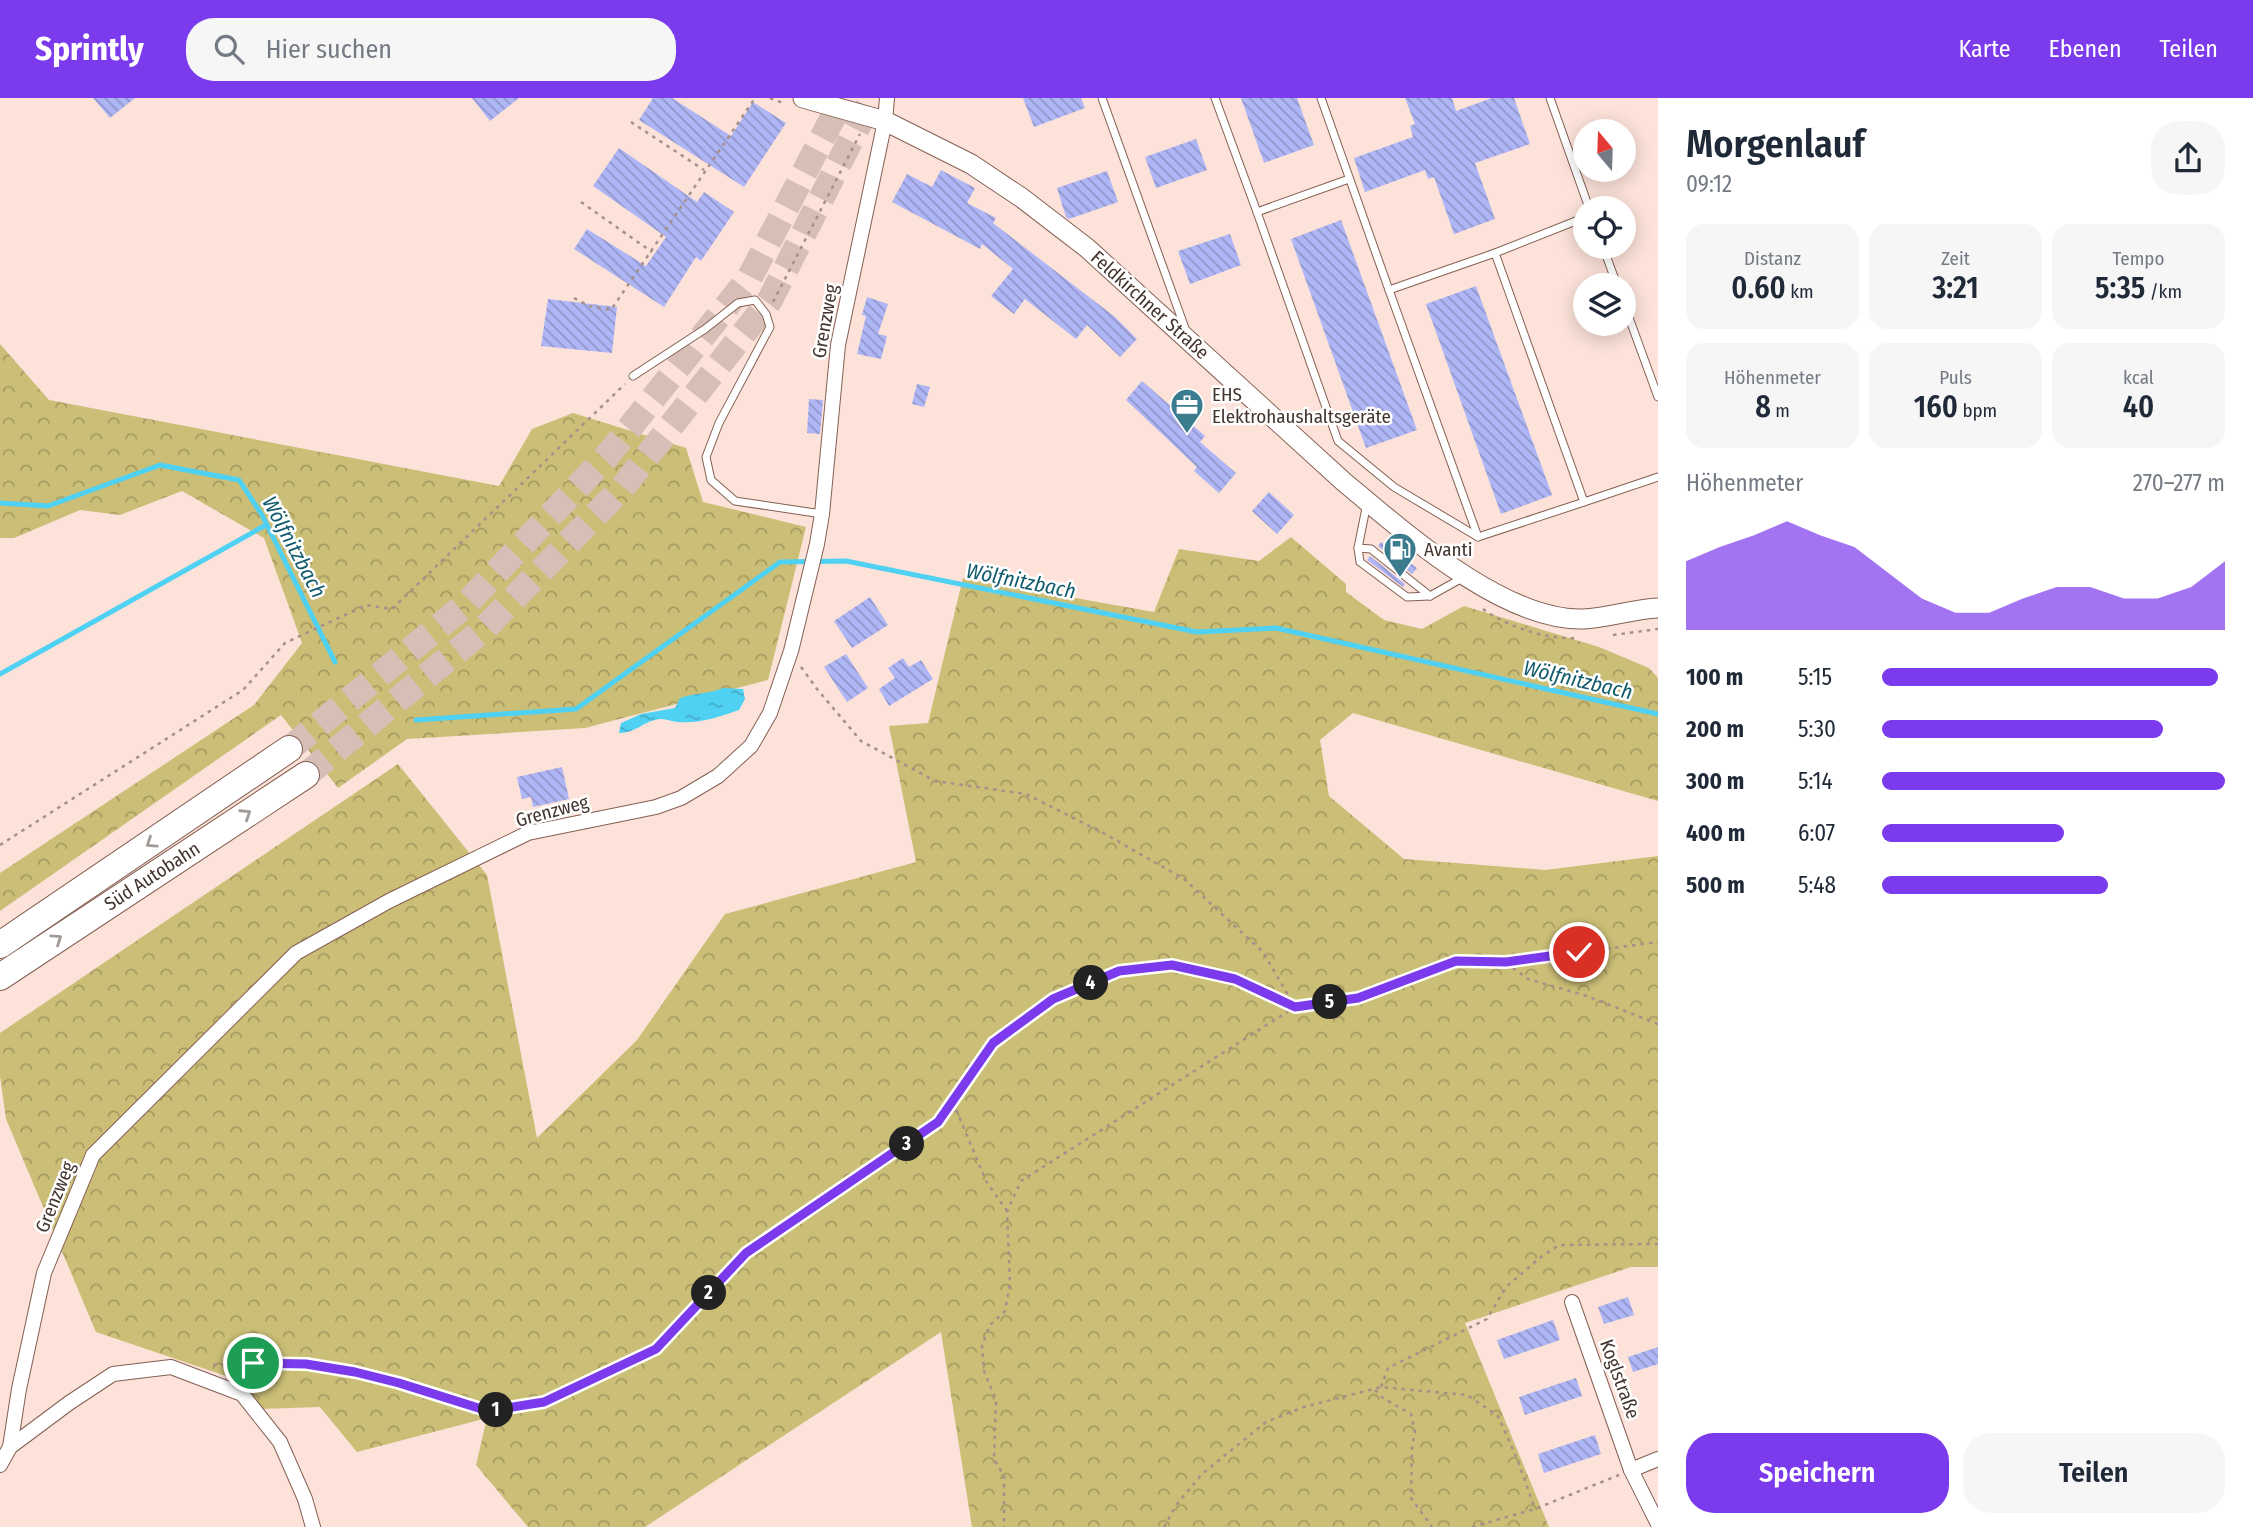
<!DOCTYPE html>
<html lang="de">
<head>
<meta charset="utf-8">
<style>
  :root { --surface:#fff; --page:#f6f6f7; --text:#1f2937; --muted:#747a83; --accent:#7c3aed }
  body { margin:0; font-family:"Fira Sans Condensed",sans-serif; background:var(--page); color:var(--text); height:100vh; display:flex; flex-direction:column; font-size:26px; white-space:nowrap }
  * { box-sizing:border-box; margin:0 }
  p { font-size:23px; color:var(--muted) }
  .icon { flex:none; width:38px; height:38px; fill:none; stroke:currentColor; stroke-width:2; stroke-linecap:round; stroke-linejoin:round }
  .map { position:relative; flex:1; overflow:hidden }
  .side { display:flex; flex-direction:column; background:var(--surface); width:595px }
  .side>* { flex:none }
  .needle { width:46px; rotate:341deg }
  .fabs { position:absolute; left:1573px; top:21px; display:grid; gap:14px }
  .fabs a { display:grid; place-items:center; width:63px; height:63px; border-radius:50%; background:var(--surface); box-shadow:0 4px 18px #0003; font-size:35px }
  .pin { position:absolute; display:grid; place-items:center; width:60px; height:60px; color:#fff; margin:-30px; border:4px solid #fff; border-radius:50%; box-shadow:0 2px 7px #0007 }
  .km { position:absolute; width:35px; height:35px; margin:-18px; border-radius:50%; background:#222; color:#fff; font-size:19px; line-height:35px; text-align:center }
  .round { display:grid; place-items:center; flex:none; width:74px; height:74px; border-radius:28px; background:var(--page) }
  .headline { display:flex; align-items:center; justify-content:space-between; height:119px; padding:0 28px }
  h1 { font-size:38px; font-weight:600; line-height:52px }
  .metrics { display:grid; grid-template-columns:repeat(3,1fr); gap:10px; height:119px; padding:7px 28px }
  .metrics div { display:grid; align-content:center; border-radius:18px; background:var(--page); text-align:center }
  .metrics b { font-size:30px; font-weight:600 }
  .metrics small { font-size:19px; font-weight:400 }
  .metrics p { font-size:19px }
  .chart { height:196px; padding:14px 28px }
  .chart p { display:flex; justify-content:space-between }
  .chart svg { width:100%; height:126px; margin-top:7px; fill:var(--accent); opacity:.7 }
  .action { display:flex; gap:14px; margin-top:auto; padding:14px 28px }
  .action a { flex:1; height:80px; border-radius:28px; background:var(--accent); color:#fff; font-size:28px; font-weight:600; line-height:80px; text-align:center }
  .action a+a { background:var(--page); color:var(--text) }
  ul { padding:0 28px; list-style:none; font-size:23px }
  li { display:grid; grid-template-columns:112px 84px 1fr; align-items:center; height:52px }
  li i { height:18px; border-radius:9px; background:var(--accent) }
  header { display:flex; align-items:center; gap:42px; box-sizing:border-box; height:98px; padding:0 35px; background:var(--accent); color:#fff }
  header strong { font-size:33px }
  nav { display:flex; gap:38px; margin-inline-start:auto; font-size:24px }
  .search { width:490px; height:63px; background:var(--page); display:flex; align-items:center; gap:18px; box-sizing:border-box; padding:0 24px; border-radius:28px; color:var(--muted); font-size:26px }
  main { display:flex; flex:1; min-height:0 }
  .map>svg:first-child { display:block }
  .forest { fill:url(#forest-crowns) }
  .water { fill:url(#water-ripples) }
  .lines { fill:none; stroke-linecap:round; stroke-linejoin:round }
  .stream { stroke:#4fd1f4; stroke-width:5 }
  .building { fill:url(#building-back-hatch) }
  .highway-tunnel { stroke:#d7bfb7; stroke-width:26; stroke-dasharray:26 13; stroke-linecap:butt }
  .lane-casing { stroke:#845f53; stroke-width:9 }
  .street-casing { stroke:#845f53; stroke-width:16 }
  .secondary-casing { stroke:#845f53; stroke-width:21 }
  .highway-casing { stroke:#845f53; stroke-width:28 }
  .path { stroke:#a69089; stroke-width:2.5; stroke-dasharray:3.5 5; stroke-linecap:butt }
  .lane { stroke:#fff; stroke-width:7 }
  .street { stroke:#fff; stroke-width:14 }
  .secondary { stroke:#fff; stroke-width:19 }
  .highway { stroke:#fff; stroke-width:26 }
  .oneway { stroke:#a29a96 }
  .route-casing { stroke:#fff; stroke-width:14 }
  .route { stroke:#7c3aed; stroke-width:9 }
  .labels { text-anchor:middle; dominant-baseline:central; stroke-width:5; stroke-linejoin:round; paint-order:stroke }
  .street-label { font-size:19px; fill:#44342e; stroke:#fff }
  .poi-label { font-size:19px; fill:#44342e; stroke:#fff; text-anchor:start }
  .water-label { font-size:21px; font-style:italic; fill:#105a6c; stroke:#fff }
</style>
</head>
<body>
<header>
<strong>Sprintly</strong>
<div class="search"><svg class="icon" aria-label="search" viewBox="0 0 24 24"><circle cx="10" cy="10" r="6"/><path d="M15 15l6 6"/></svg>Hier suchen</div>
<nav><a>Karte</a><a>Ebenen</a><a>Teilen</a></nav>
</header>
<main>
<div class="map">
<svg width="1658" height="1429" viewBox="0 0 1658 1429">
  <defs>
    <pattern id="forest-crowns" width="20" height="18" patternUnits="userSpaceOnUse" patternTransform="scale(1.75)"><rect width="20" height="18" fill="#cbbe76"/><path d="M2 6a3 3 0 1 1 6 0M12 15a3 3 0 1 1 6 0" fill="none" stroke="#a69b61"/></pattern>
    <pattern id="water-ripples" width="26" height="14" patternUnits="userSpaceOnUse" patternTransform="scale(1.75)"><rect width="26" height="14" fill="#4fd1f4"/><path d="M2 4q2-2 4 0t4 0M15 11q2-2 4 0t4 0" fill="none" stroke="#43aac6"/></pattern>
    <pattern id="building-back-hatch" width="6" height="6" patternUnits="userSpaceOnUse" patternTransform="scale(1.75)"><rect width="6" height="6" fill="#afb6f6"/><path d="M-1 5l2 2M0 0l6 6M5-1l2 2" fill="none" stroke="#9095c8"/></pattern>
  </defs>
  <rect width="100%" height="100%" fill="#fce2d9"/>
  <!-- forest -->
  <g class="forest">
    <polygon points="0,246 49,302 499,388 532,331 573,315 686,350 703,404 806,429 768,582 585,630 407,641 338,690 281,617 0,813 0,775 254,607 302,545 264,440 182,393 120,417 80,412 14,440 0,440"/>
    <polygon points="1291,439 1346,486 1346,494 1384,522 1422,531 1464,508 1599,549 1649,570 1658,580 1658,703 1353,615 1320,642 1329,698 1404,761 1545,772 1658,758 1658,1169 1631,1169 1465,1225 1549,1429 972,1429 941,1234 645,1429 528,1429 476,1367 487,1320 357,1354 320,1309 260,1311 232,1280 96,1234 6,1021 0,978 0,935 398,666 487,777 537,1040 637,942 725,816 916,764 889,628 928,625 963,480 1154,514 1179,451 1259,463"/>
  </g>
  <!-- water -->
  <path class="water" d="M723 590 743 591 745 601 739 612C719 619 699 626 678 624 673 624 667 621 661 621 644 622 637 635 619 635L621 625 641 616 675 610 680 600C694 595 708 596 723 590Z"/>
  <g class="lines">
    <!-- stream -->
    <g class="stream">
      <polyline points="0,405 48,408 160,367 239,382 262,417 335,564"/>
      <polyline points="0,576 266,427"/>
      <polyline points="416,622 576,611 780,464 846,463 1197,534 1276,530 1658,616"/>
    </g>
  </g>
  <!-- building -->
  <g class="building">
    <polygon points="93,0 135,0 110,20"/>
    <polygon points="472,0 519,0 490,23"/>
    <polygon points="653,0 672,0 731,38 753,4 786,25 744,89 639,22"/>
    <polygon points="1023,0 1081,0 1085,10 1034,29"/>
    <polygon points="1241,0 1297,0 1314,47 1264,65"/>
    <polygon points="1405,0 1452,0 1456,13 1492,0 1514,0 1530,46 1475,65 1495,121 1454,136 1434,79 1428,81 1425,72 1365,94 1354,60 1413,39 1410,28 1415,26"/>
    <polygon points="1196,41 1207,72 1156,90 1145,59"/>
    <polygon points="619,50 697,104 704,94 734,114 701,163 696,159 664,209 574,151 587,131 646,168 666,139 593,88"/>
    <polygon points="941,72 975,90 967,105 996,120 993,125 1115,219 1137,241 1120,259 1087,227 1076,241 1025,201 1014,216 991,198 1013,171 982,146 980,151 892,104 907,76 932,89"/>
    <polygon points="1107,73 1118,104 1069,121 1066,119 1057,90"/>
    <polygon points="1341,122 1417,332 1366,350 1291,141"/>
    <polygon points="1230,136 1241,167 1190,186 1178,153"/>
    <polygon points="1476,188 1552,397 1501,416 1426,206"/>
    <polygon points="867,199 888,206 878,236 887,238 881,261 857,256 866,218 862,217"/>
    <polygon points="548,201 617,209 612,255 541,248"/>
    <polygon points="1142,283 1205,338 1200,344 1236,375 1219,395 1194,373 1197,369 1126,302"/>
    <polygon points="917,286 930,289 924,309 912,306"/>
    <polygon points="809,301 823,302 820,336 807,335"/>
    <polygon points="1269,394 1294,417 1277,436 1252,413"/>
    <polygon points="1381,444 1417,470 1412,476 1378,448"/>
    <polygon points="1370,458 1405,486 1403,489 1367,462"/>
    <polygon points="870,499 888,527 852,550 834,523"/>
    <polygon points="846,556 868,590 847,604 824,569"/>
    <polygon points="903,560 909,569 921,562 933,581 889,608 879,591 895,580 888,570"/>
    <polygon points="562,669 569,701 533,709 531,699 522,701 517,679"/>
    <polygon points="1628,1199 1634,1217 1604,1226 1598,1209"/>
    <polygon points="1553,1222 1560,1242 1504,1261 1497,1242"/>
    <polygon points="1658,1249 1658,1266 1633,1274 1628,1259"/>
    <polygon points="1576,1280 1582,1298 1525,1317 1519,1299"/>
    <polygon points="1595,1337 1601,1356 1544,1375 1538,1356"/>
  </g>
  <g class="lines">
    <!-- highway-tunnel -->
    <g class="highway-tunnel">
      <polyline points="289,651 464,508 607,358 750,179 843,0"/>
      <polyline points="306,677 483,532 623,389 770,202 872,0"/>
    </g>
    <defs>
      <g id="lane">
        <polyline points="1102,0 1186,233"/>
        <polyline points="1215,0 1257,114"/>
        <polyline points="1321,0 1389,192 1495,155"/>
        <polyline points="1550,0 1589,110"/>
        <polyline points="1349,81 1257,114 1338,343 1394,389 1478,439"/>
        <polyline points="1586,119 1495,155 1584,404 1658,379"/>
        <polyline points="1603,149 1617,187"/>
        <polyline points="1389,192 1478,439 1584,404"/>
        <polyline points="1624,206 1658,299"/>
        <polyline points="633,278 705,231 738,205 755,202 766,216 770,229 719,325 706,359 711,382 735,403 822,416"/>
        <polyline points="1367,405 1358,450 1360,464 1407,499 1430,498 1464,479"/>
        <polyline points="1358,450 1371,451 1430,498"/>
      </g>
      <g id="street">
        <polyline points="1572,1204 1631,1372 1658,1426"/>
        <polyline points="10,1349 19,1291 44,1175 93,1057 296,855 389,803 528,735 656,709 681,700 718,678 751,648 770,615 791,553 817,446 822,416 838,247 885,23 887,0"/>
        <polyline points="0,1367 10,1349 69,1305 113,1276 171,1269 242,1296 280,1344 305,1401 313,1429"/>
        <polyline points="1631,1372 1658,1361"/>
      </g>
      <path id="secondary" d="M803 0 885 23 971 66 1022 100 1087 150 1344 384C1403 433 1503 523 1583 521 1608 520 1633 511 1658 510"/>
      <g id="highway">
        <polyline points="0,847 289,651"/>
        <polyline points="0,879 306,677"/>
      </g>
    </defs>
    <!-- lane casing -->
    <use href="#lane" class="lane-casing"/>
    <!-- street casing -->
    <use href="#street" class="street-casing"/>
    <!-- secondary casing -->
    <use href="#secondary" class="secondary-casing"/>
    <!-- highway casing -->
    <use href="#highway" class="highway-casing"/>
    <!-- path -->
    <g class="path">
      <polyline points="770,0 785,6"/>
      <polyline points="631,24 704,72"/>
      <polyline points="581,104 652,154"/>
      <polyline points="574,200 589,208 611,212 755,0"/>
      <polyline points="773,204 860,36"/>
      <path d="M1483 511C1508 529 1547 542 1578 540"/>
      <polyline points="1613,537 1658,531"/>
      <polyline points="801,569 817,591 861,643 935,683 1026,696 1105,736 1184,781 1263,854 1295,909 1021,1083 1007,1114 1010,1186 1005,1213 990,1227 982,1247 984,1273 996,1302 994,1361 1004,1378 1004,1429"/>
      <polyline points="0,747 243,592 285,545 366,507 392,511 625,286"/>
      <polyline points="1506,865 1528,881 1587,898 1658,926"/>
      <polyline points="953,1004 986,1083 1007,1113"/>
      <polyline points="213,1267 253,1265 306,1266 355,1274 399,1285 488,1313 544,1304 656,1251 746,1155 938,1024 993,945 1053,901 1119,873 1172,867 1235,881 1295,909 1358,900 1456,863 1506,864 1658,844"/>
      <polyline points="1381,1289 1388,1270 1487,1221 1506,1189 1541,1159 1559,1147 1658,1146"/>
      <polyline points="1375,1292 1383,1300 1411,1316 1415,1334 1412,1350 1411,1400 1432,1429"/>
      <polyline points="1164,1429 1177,1406 1202,1376 1266,1324 1304,1309 1381,1289 1467,1297 1498,1318 1518,1363 1535,1411"/>
      <polyline points="1472,1429 1535,1411 1619,1377"/>
    </g>
    <!-- lane -->
    <use href="#lane" class="lane"/>
    <!-- street -->
    <use href="#street" class="street"/>
    <!-- secondary -->
    <use href="#secondary" class="secondary"/>
    <!-- highway -->
    <use href="#highway" class="highway"/>
  </g>
  <!-- one-way arrows -->
  <defs><path id="oneway-chevron" d="M-2-3.5L2.5 0L-2 3.5" fill="none" stroke-width="1.6" stroke-linecap="round" stroke-linejoin="round" transform="scale(1.75)"/></defs>
  <g class="oneway">
    <use href="#oneway-chevron" transform="translate(246 716) rotate(-33)"/>
    <use href="#oneway-chevron" transform="translate(151 745) rotate(146)"/>
    <use href="#oneway-chevron" transform="translate(57 841) rotate(-34)"/>
  </g>
  <g class="lines">
    <defs>
      <polyline id="route" points="253,1265 306,1266 355,1274 399,1285 488,1313 544,1304 656,1251 746,1155 938,1024 993,945 1053,901 1119,873 1172,867 1235,881 1295,909 1358,900 1456,863 1506,864 1579,854"/>
    </defs>
    <!-- route casing -->
    <use href="#route" class="route-casing"/>
    <!-- route -->
    <use href="#route" class="route"/>
  </g>
  <!-- icons -->
  <defs>
    <symbol id="office-pin" viewBox="-11 -11 22 30"><path d="M0 17L-7.5 6A9.5 9.5 0 1 1 7.5 6Z" fill="#3a7b8e" stroke="#fff"/><path d="M-6-3h4V-5.5h4V-3h4V5H-6ZM-1-4.5V-3h2v-1.5ZM-6 0V1H6V0Z" fill="#fff"/></symbol>
    <symbol id="fuel-pin" viewBox="-11 -11 22 30"><path d="M0 17L-7.5 6A9.5 9.5 0 1 1 7.5 6Z" fill="#3a7b8e" stroke="#fff"/><path d="M-5.5-6h7V0h2V4h1.3V-2.5L3-4.5l.8-.8L6-3V5H2.5V1h-1V6h-7ZM-4.2-4.7v3.2H.2V-4.7Z" fill="#fff"/></symbol>
  </defs>
  <g fill-rule="evenodd">
    <use href="#office-pin" x="1168" y="288" width="38" height="52"/>
    <use href="#fuel-pin" x="1381" y="432" width="38" height="52"/>
  </g>
  <g class="labels">
    <!-- street labels -->
    <g class="street-label">
      <text transform="translate(1150 207) rotate(42)">Feldkirchner Straße</text>
      <text transform="translate(825 223) rotate(-80)">Grenzweg</text>
      <text transform="translate(552 713) rotate(-15)">Grenzweg</text>
      <text transform="translate(152 778) rotate(-33)">Süd Autobahn</text>
      <text transform="translate(55 1099) rotate(-68)">Grenzweg</text>
      <text transform="translate(1620 1281) rotate(70)">Koglstraße</text>
    </g>
    <!-- poi labels -->
    <g class="poi-label">
      <text x="1212" y="296">EHS<tspan x="1212" dy="22">Elektrohaushaltsgeräte</tspan></text>
      <text x="1424" y="451">Avanti</text>
    </g>
    <!-- water labels -->
    <g class="water-label">
      <text transform="translate(294 449) rotate(62)">Wölfnitzbach</text>
      <text transform="translate(1021 483) rotate(11)">Wölfnitzbach</text>
      <text transform="translate(1578 582) rotate(13)">Wölfnitzbach</text>
    </g>
  </g>
</svg>
<div class="fabs">
<a><svg class="needle" viewBox="-14 -14 28 28"><path d="M0-13l5 13h-10z" fill="#e53935"/><path d="M0 13l5-13h-10z" fill="#747a83"/></svg></a>
<a><svg class="icon" aria-label="locate" viewBox="0 0 24 24"><circle cx="12" cy="12" r="6"/><path d="M12 2v4M12 18v4M2 12h4M18 12h4"/></svg></a>
<a><svg class="icon" aria-label="layers" viewBox="0 0 24 24"><path d="M12 4l9 5-9 5-9-5zM3 14l9 5 9-5"/></svg></a>
</div>
<div class="pin" style="left:253px;top:1265px;background:#1e9e55"><svg class="icon" aria-label="arrive" viewBox="0 0 24 24"><path d="M6 21V4h12l-3 4 3 4H6"/></svg></div>
<div class="pin" style="left:1579px;top:854px;background:#d93025"><svg class="icon" aria-label="check" viewBox="0 0 24 24"><path d="M5 12l5 5 9-10"/></svg></div>
<b class="km" style="left:496px;top:1312px">1</b>
<b class="km" style="left:709px;top:1195px">2</b>
<b class="km" style="left:907px;top:1046px">3</b>
<b class="km" style="left:1091px;top:885px">4</b>
<b class="km" style="left:1330px;top:904px">5</b>
</div>
<section class="side">
<div class="headline"><div><h1>Morgenlauf</h1><p>09:12</p></div><a class="round"><svg class="icon" aria-label="share" viewBox="0 0 24 24"><path d="M12 15V3M7 8l5-5 5 5M5 13v7h14v-7"/></svg></a></div>
<div class="metrics">
<div><p>Distanz</p><b>0.60<small> km</small></b></div>
<div><p>Zeit</p><b>3:21</b></div>
<div><p>Tempo</p><b>5:35<small> /km</small></b></div>
</div>
<div class="metrics">
<div><p>Höhenmeter</p><b>8<small> m</small></b></div>
<div><p>Puls</p><b>160<small> bpm</small></b></div>
<div><p>kcal</p><b>40</b></div>
</div>
<div class="chart"><p><span>Höhenmeter</span>270–277 m</p>
<svg viewBox="0 0 160 44" preserveAspectRatio="none"><path d="M0 44V20L10 15L20 11L30 6L40 11L50 15L60 24L70 33L80 38L90 38L100 33L110 29L120 29L130 33L140 33L150 29L160 20V44z"/></svg>
</div>
<ul>
<li><b>100 m</b>5:15<i style="width:98%"></i></li>
<li><b>200 m</b>5:30<i style="width:82%"></i></li>
<li><b>300 m</b>5:14<i style="width:100%"></i></li>
<li><b>400 m</b>6:07<i style="width:53%"></i></li>
<li><b>500 m</b>5:48<i style="width:66%"></i></li>
</ul>
<div class="action"><a>Speichern</a><a>Teilen</a></div>
</section>
</main>
</body>
</html>
